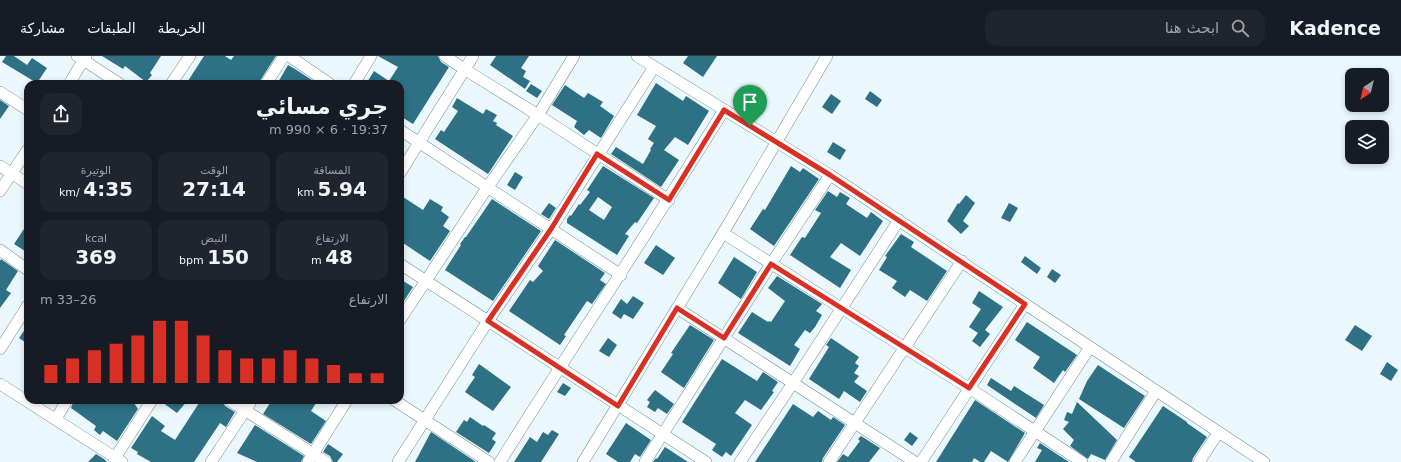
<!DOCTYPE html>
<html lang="ar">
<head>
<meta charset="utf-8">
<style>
  :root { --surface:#171b24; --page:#20242c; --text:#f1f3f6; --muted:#9ea1a6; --line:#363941; --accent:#d93025 }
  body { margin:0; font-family:"DejaVu Sans",Cairo,sans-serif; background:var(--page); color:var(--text); direction:rtl; height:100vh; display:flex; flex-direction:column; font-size:15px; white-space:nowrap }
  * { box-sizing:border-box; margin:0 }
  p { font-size:13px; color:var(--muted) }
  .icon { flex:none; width:22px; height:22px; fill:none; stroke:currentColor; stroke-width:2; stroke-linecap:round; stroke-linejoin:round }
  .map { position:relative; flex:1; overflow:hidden; direction:ltr }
  .sheet { position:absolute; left:24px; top:24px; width:380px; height:324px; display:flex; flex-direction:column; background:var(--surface); border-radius:12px; box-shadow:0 2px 6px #0003; direction:rtl }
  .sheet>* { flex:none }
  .needle { width:26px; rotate:215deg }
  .fabs { position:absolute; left:1345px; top:12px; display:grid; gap:8px }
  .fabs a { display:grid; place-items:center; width:44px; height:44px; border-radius:8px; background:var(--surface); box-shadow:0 2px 6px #0003; font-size:20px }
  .pin { position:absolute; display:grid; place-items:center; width:34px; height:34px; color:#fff; margin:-41px -17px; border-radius:50% 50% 50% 0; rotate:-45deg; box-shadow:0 0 4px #0007 }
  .pin .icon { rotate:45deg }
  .round { display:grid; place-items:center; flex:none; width:42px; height:42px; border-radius:12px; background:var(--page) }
  .headline { display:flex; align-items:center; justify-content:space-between; height:68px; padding:0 16px }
  h1 { font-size:22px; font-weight:600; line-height:30px }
  .figures { display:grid; grid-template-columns:repeat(3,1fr); gap:6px; height:68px; padding:4px 16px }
  .figures div { display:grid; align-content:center; border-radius:10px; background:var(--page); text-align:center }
  .figures b { font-size:20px; font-weight:600 }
  .figures small { font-size:11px; font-weight:400 }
  .figures p { font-size:11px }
  .chart { height:112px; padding:8px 16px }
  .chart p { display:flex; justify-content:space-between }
  .chart svg { width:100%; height:72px; margin-top:4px; stroke:var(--accent); stroke-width:6 }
  header { display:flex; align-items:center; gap:24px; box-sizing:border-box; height:56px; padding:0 20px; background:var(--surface); border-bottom:1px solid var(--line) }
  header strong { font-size:19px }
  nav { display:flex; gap:22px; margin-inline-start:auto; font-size:14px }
  .search { width:280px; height:36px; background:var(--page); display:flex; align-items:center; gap:10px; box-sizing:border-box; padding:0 14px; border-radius:12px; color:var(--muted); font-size:15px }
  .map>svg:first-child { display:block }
  .building { fill:#2e7084; fill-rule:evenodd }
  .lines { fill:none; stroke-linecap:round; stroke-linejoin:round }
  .minor-casing { stroke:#778e95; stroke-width:12 }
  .minor { stroke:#fff; stroke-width:11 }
  .route-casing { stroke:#fff; stroke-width:8 }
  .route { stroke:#d93025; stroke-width:5 }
</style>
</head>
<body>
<header>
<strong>Kadence</strong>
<div class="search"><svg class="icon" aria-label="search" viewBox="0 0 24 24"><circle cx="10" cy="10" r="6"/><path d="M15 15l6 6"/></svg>ابحث هنا</div>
<nav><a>الخريطة</a><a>الطبقات</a><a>مشاركة</a></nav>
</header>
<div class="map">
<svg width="1401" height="406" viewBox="0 0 1401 406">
  <rect width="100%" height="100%" fill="#eaf8fd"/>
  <!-- building -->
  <g class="building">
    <polygon points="6,0 14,0 27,9 32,2 47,12 37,27 2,6"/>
    <polygon points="102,0 161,0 150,17 152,19 146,26 125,10 123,13"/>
    <polygon points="204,0 225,0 231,4 234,0 276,0 258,28 186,28"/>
    <polygon points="378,0 438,0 441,6 449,11 413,68 400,60 400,28 366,28 374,15 389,25 398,11"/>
    <polygon points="496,0 529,0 521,12 526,15 523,21 530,25 525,33 490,9"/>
    <polygon points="688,0 717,0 703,21 683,7"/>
    <polygon points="288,9 295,13 318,28 277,28"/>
    <polygon points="656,27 683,45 686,40 709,55 688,89 675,81 664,94 679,104 661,131 611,98 616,91 643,108 651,94 650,93 654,87 648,83 656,70 637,59"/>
    <polygon points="531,28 542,35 537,42 526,35"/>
    <polygon points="565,29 584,42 588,37 603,46 600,50 614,60 601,82 589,74 584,79 574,71 577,65 552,49"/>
    <polygon points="870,35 882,44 877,51 865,43"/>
    <polygon points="831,38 841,45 832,58 822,51"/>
    <polygon points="457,42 483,58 486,53 497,59 493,65 497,67 496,69 513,80 488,118 435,83 441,74 444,76 458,55 452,51"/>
    <polygon points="0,44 9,50 0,63"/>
    <polygon points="833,86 846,94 840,104 827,96"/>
    <path d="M603 110 654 142 637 167 635 166 625 178 629 180 617 199 567 167V163L570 159 571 160 579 148 580 149 590 136 587 134ZM598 141 612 151 604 164 589 154Z"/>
    <polygon points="791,110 800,116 803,112 819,123 774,190 750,173 763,153 765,154"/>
    <polygon points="515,116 523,121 515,134 507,129"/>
    <polygon points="828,135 837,141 840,136 850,142 846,148 867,162 871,156 883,165 860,200 841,187 830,201 851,214 840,232 790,199 802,181 805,182 821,157 815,154"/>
    <polygon points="400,139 423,154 430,143 443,151 441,155 449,161 443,170 450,175 430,205 400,185"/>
    <polygon points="966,139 975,147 963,165 969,170 961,178 947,165 958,147 959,148"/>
    <polygon points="492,143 541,175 493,245 445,214 461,189 460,188 465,181 466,181"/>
    <polygon points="549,147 556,152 549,163 541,158"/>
    <polygon points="1009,147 1018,152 1010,166 1001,162"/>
    <polygon points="28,167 28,197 14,188"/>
    <polygon points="901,178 914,186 911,191 947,215 927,245 910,234 905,241 892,232 897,225 879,214 887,201 885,200"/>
    <polygon points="555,184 605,217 600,224 606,228 592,248 587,245 564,279 566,280 560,289 509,255 530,224 533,226 543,215 538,210"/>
    <polygon points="656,189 675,202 663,219 644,207"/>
    <polygon points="1025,200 1041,212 1037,218 1021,206"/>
    <polygon points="734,201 757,216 741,243 718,227"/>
    <polygon points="1,203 18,215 6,234 11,237 0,252 0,205"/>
    <polygon points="1052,213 1061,219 1055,227 1047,221"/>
    <polygon points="777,220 822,248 816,255 822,259 815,271 810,277 805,274 794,289 800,293 790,310 738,277 752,256 768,266 769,265 771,266 785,245 768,232"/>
    <polygon points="400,223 413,231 400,251"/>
    <polygon points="979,235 1003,251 985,274 990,278 980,291 972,285 978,277 969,271 981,253 972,247"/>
    <polygon points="633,240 644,247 633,263 624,258 621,263 612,257 621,243 627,248"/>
    <polygon points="1027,266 1077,299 1065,316 1063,314 1054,327 1033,312 1040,301 1015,284"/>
    <polygon points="28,269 28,288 19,282"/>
    <polygon points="690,269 714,284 684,332 661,316 673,298 671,297"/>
    <polygon points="1355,269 1372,280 1362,295 1345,284"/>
    <polygon points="608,282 617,289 609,301 599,295"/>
    <polygon points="831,282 859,301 855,307 859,310 854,317 859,320 854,326 867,335 860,346 844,335 839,343 809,323 829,291 826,289"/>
    <polygon points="722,303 757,325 763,316 778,326 772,335 774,336 761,354 745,344 735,357 752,369 731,400 726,396 722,401 712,394 716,388 682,366"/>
    <polygon points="1387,306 1398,314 1391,325 1380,318"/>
    <polygon points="479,308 511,331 493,355 465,336 475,321 472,319"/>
    <polygon points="1098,309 1145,340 1124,372 1079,343 1087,325"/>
    <polygon points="991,322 1011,335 1014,330 1044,349 1036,362 987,329"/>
    <polygon points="563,327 571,332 565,340 557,336"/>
    <polygon points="655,334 674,348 667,358 658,352 655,356 647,351 650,346 647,344"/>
    <polygon points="74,344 132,344 138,353 117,385 103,375 100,379 94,374 96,370 71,352"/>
    <polygon points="159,344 188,344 177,357"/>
    <polygon points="201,344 222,344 225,350 235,356 226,371 220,367 194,406 151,406 137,398 138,396 131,392 152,360 165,370 161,375 175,384"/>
    <polygon points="272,344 318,344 311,355 326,365 311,388 263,358"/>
    <polygon points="975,344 1025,377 1008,406 991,395 984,406 980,406 974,402 972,406 936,406"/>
    <polygon points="1077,346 1117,384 1105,404 1091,398 1088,403 1070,390 1074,384 1063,373 1069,366 1064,364 1067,356 1072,358"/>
    <polygon points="793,348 813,361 818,355 831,364 833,361 845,369 823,402 822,406 755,406"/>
    <polygon points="1163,350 1187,366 1187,367 1207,381 1193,402 1192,406 1136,406 1129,401"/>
    <polygon points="470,361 483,370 484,369 496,377 492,383 496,386 489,397 456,376 464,364 467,366"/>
    <polygon points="626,367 651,384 640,401 635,398 630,406 618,406 606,398"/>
    <polygon points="255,369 304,400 301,406 257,406 237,397"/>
    <polygon points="552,374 559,378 541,406 514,406 530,381 537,386 543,376 548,379"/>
    <polygon points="431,376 476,406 415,406"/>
    <polygon points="910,376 918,382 912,390 904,384"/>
    <polygon points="861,380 880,392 869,406 837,406 843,398 848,401 860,385 858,383"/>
    <polygon points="1040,387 1069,406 1035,406 1042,394 1037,392"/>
    <polygon points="328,388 343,398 337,406 333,406 330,400 323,396"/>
    <polygon points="665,391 688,406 653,406 656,402 657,403"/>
    <polygon points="96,398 104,403 107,406 88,406"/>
  </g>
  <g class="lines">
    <defs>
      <g id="minor">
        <polyline points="77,0 120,28"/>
        <polyline points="289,0 330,28"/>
        <polyline points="445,0 464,13 538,59 669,144"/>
        <polyline points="637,0 830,119 1264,406"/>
        <polyline points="69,28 86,0"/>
        <polyline points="171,28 190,0"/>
        <polyline points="266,28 284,0"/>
        <polyline points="354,28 371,0"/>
        <polyline points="0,36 28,54"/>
        <polyline points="400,74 621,219"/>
        <polyline points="0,110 28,128"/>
        <polyline points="400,117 473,0"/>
        <polyline points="0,135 28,93"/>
        <polyline points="723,177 841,252 969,332 1082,406"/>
        <polyline points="0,194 28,214"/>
        <polyline points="400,208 706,406"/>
        <polyline points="677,252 915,406"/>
        <polyline points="400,264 487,132 538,59 574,0"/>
        <polyline points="0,293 28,249"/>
        <polyline points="0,328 122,406"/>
        <polyline points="229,344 326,406"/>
        <polyline points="394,344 489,406"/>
        <polyline points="56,363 67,344"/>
        <polyline points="114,406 115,402 152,344"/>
        <polyline points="211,406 252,344"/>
        <polyline points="308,406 347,344"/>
        <polyline points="398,406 488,265 551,173 654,11"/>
        <path d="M500 406C574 288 651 172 724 54"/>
        <polyline points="583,406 723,177 827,0"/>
        <polyline points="645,406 771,208 830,119"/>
        <polyline points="740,406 793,327 899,164"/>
        <polyline points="829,406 962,205"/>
        <polyline points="921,406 1025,248"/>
        <polyline points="1015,406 1090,291"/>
        <polyline points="1111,406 1156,335"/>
        <polyline points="1199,406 1218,377"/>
      </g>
    </defs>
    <!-- minor casing -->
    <use href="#minor" class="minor-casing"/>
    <!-- minor -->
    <use href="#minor" class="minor"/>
  </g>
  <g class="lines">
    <defs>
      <polygon id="route" points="724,54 830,119 1025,248 969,332 771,208 724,282 677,252 618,350 488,265 551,173 597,98 669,144"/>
    </defs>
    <!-- route casing -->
    <use href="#route" class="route-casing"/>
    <!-- route -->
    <use href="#route" class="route"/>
  </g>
</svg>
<div class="fabs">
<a><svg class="needle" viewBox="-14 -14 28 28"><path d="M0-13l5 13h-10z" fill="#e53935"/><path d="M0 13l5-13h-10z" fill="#9ea1a6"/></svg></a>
<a><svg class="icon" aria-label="layers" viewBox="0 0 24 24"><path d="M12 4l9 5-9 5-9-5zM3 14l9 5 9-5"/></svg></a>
</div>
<div class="pin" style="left:750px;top:70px;background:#1e9e55"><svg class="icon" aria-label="arrive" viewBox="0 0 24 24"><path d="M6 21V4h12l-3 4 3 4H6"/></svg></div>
<section class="sheet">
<div class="headline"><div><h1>جري مسائي</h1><p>19:37 · 6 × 990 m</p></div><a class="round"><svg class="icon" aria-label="share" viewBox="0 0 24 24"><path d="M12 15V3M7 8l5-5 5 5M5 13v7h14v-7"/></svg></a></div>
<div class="figures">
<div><p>المسافة</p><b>5.94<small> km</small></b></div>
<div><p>الوقت</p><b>27:14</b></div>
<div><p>الوتيرة</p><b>4:35<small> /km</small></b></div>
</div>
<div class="figures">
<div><p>الارتفاع</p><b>48<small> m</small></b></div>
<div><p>النبض</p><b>150<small> bpm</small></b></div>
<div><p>kcal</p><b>369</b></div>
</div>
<div class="chart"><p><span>الارتفاع</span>26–33 m</p>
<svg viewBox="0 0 160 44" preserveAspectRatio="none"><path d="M5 44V33M15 44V29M25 44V24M35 44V20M45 44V15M55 44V6M65 44V6M75 44V15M85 44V24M95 44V29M105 44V29M115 44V24M125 44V29M135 44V33M145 44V38M155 44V38"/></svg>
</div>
</section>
</div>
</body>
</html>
